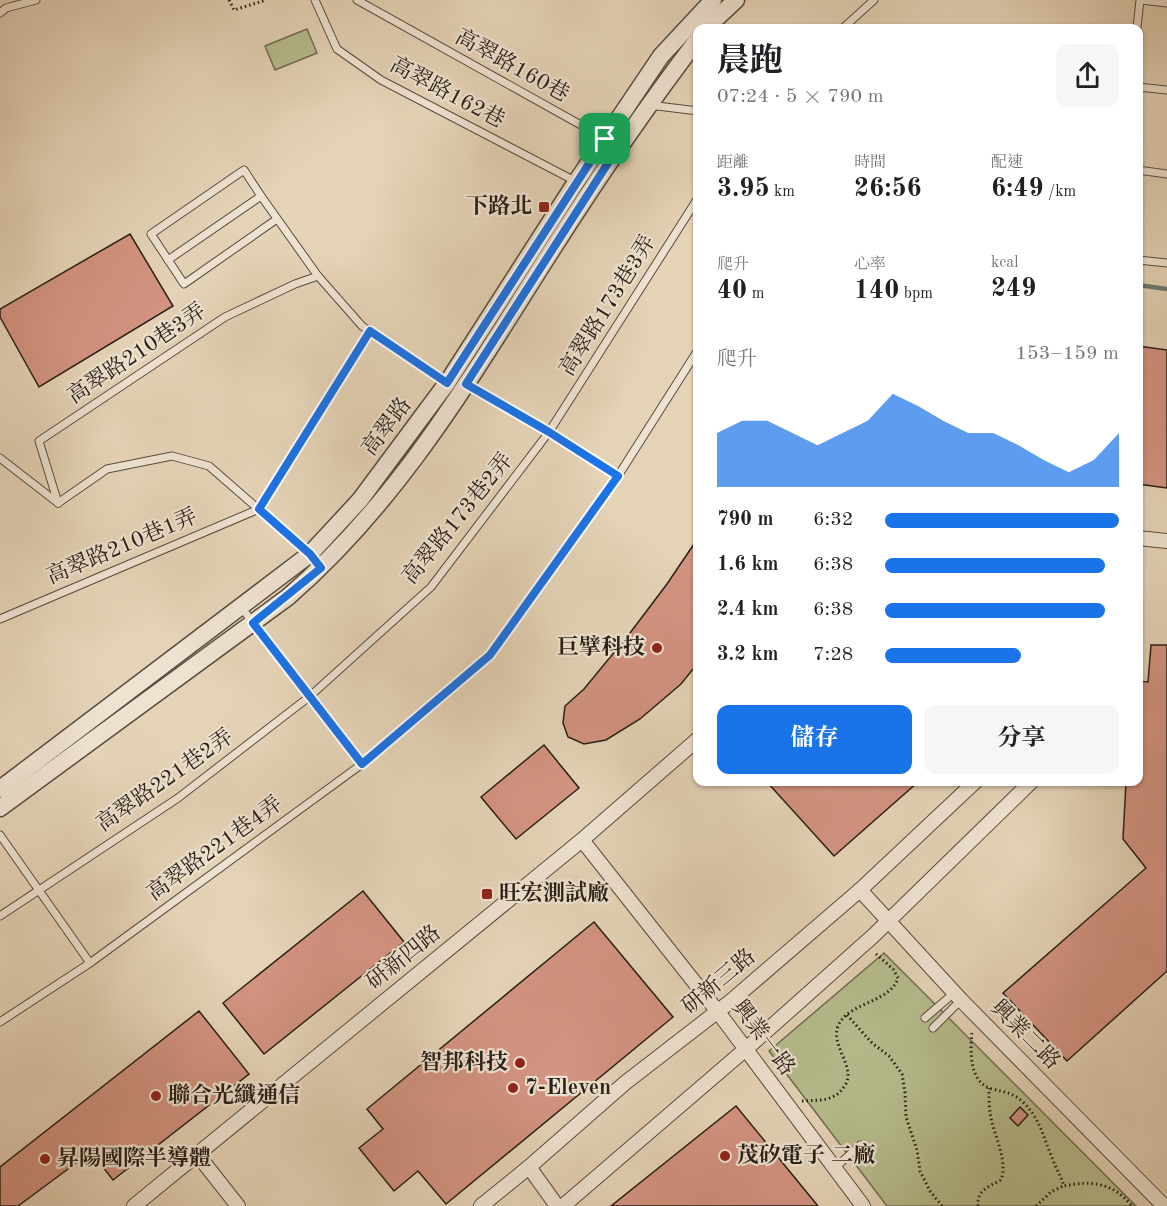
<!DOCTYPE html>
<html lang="zh-TW">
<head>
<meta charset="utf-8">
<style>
  :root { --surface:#fff; --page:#f6f6f6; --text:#202124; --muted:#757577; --accent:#1a73e8 }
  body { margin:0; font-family:"Old Standard TT","Noto Serif TC",serif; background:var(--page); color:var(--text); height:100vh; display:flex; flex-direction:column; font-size:22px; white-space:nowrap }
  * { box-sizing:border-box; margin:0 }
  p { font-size:20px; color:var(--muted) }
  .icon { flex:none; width:33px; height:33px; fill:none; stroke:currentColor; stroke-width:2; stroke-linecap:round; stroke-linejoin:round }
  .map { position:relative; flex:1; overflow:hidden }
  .panel { position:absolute; left:693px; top:24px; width:450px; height:762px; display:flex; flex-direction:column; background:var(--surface); border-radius:12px; box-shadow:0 2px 4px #0004 }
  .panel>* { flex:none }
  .pin { position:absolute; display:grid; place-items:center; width:51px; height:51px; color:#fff; margin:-26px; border-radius:12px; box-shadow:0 3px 9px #0006 }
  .round { display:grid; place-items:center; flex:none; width:63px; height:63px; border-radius:12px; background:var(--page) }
  .head { display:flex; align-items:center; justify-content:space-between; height:102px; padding:0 24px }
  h1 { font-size:33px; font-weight:700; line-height:45px }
  .figures { display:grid; grid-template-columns:repeat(3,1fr); gap:9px; height:102px; padding:6px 24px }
  .figures div { display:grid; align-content:center }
  .figures b { font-size:26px; font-weight:700 }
  .figures small { font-size:16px; font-weight:400 }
  .figures p { font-size:16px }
  .chart { height:168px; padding:12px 24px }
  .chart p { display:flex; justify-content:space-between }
  .chart svg { width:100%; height:108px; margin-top:6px; fill:var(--accent); opacity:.7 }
  .action { display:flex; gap:12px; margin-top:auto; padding:12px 24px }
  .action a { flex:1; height:69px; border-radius:12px; background:var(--accent); color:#fff; font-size:24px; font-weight:700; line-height:69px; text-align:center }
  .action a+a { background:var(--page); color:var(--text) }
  ul { padding:0 24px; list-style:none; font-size:20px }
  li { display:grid; grid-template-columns:96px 72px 1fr; align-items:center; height:45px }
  li i { height:15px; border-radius:8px; background:var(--accent) }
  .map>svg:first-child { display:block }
  .green { fill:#b6bc8d; stroke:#6f6e52; stroke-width:1.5 }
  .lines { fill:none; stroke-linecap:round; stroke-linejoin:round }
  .stream { stroke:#6a7b6f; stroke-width:4.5 }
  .building { fill:#d39381; stroke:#281f17; stroke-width:1.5 }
  .service-casing { stroke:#574c3f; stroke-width:9 }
  .minor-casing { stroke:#574c3f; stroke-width:16 }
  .tertiary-casing { stroke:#574c3f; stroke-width:19 }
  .path { stroke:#281f17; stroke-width:3; stroke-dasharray:1.5 3; stroke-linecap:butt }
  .service { stroke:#eee2d0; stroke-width:7 }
  .minor { stroke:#eee2d0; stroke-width:14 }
  .tertiary { stroke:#eee2d0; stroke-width:16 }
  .route-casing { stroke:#fff; stroke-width:12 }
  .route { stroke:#1a73e8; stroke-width:8 }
  .poi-dot { fill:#8f2418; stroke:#eee2d0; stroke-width:2 }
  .labels { text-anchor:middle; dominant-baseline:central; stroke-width:4.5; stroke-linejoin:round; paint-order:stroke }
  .street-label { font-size:22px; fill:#281f17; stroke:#eee2d0 }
  .poi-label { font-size:22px; font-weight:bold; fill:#281f17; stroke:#eee2d0; text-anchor:start }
</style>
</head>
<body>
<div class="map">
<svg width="1167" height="1206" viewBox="0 0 1167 1206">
  <rect width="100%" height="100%" fill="#e5d3b7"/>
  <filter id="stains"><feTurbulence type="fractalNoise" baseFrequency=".00333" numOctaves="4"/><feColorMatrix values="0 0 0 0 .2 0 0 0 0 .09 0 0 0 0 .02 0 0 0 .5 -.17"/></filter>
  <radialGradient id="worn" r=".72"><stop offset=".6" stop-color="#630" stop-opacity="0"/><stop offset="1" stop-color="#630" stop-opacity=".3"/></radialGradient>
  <!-- green -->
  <g class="green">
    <polygon points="307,29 317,53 275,70 265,46"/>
    <polygon points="884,953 1136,1206 887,1206 769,1051"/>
  </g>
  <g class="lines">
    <!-- stream -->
    <polyline class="stream" points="1138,285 1167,289"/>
  </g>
  <!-- building -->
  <g class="building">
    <polygon points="130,234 173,306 39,387 0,317 0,309"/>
    <polygon points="1138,346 1167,350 1167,488 1138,484"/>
    <polygon points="698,538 698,663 681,684 640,719 606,740 584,744 568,737 563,723 565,706 584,689 630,633 667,584"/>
    <polygon points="1151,645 1167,645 1167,971 1067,1061 1003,993 1146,868 1123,839 1126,782 1138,782 1138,681 1148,682"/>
    <polygon points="544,745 579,788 516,839 481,797"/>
    <polygon points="767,782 918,782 834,856"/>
    <polygon points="363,891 404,942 264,1054 223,1003"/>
    <polygon points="594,922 673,1017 446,1204 418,1171 394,1191 359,1148 383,1129 367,1109"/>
    <polygon points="199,1011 249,1074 113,1180 91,1152 18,1206 0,1206 0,1167"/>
    <polygon points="736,1106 818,1206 611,1206"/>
    <polygon points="1020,1107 1028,1115 1018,1126 1010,1118"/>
  </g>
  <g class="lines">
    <defs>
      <g id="service">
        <polyline points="315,0 337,49 381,80 577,182"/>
        <polyline points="357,0 606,139"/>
        <polyline points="1141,0 1167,3"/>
        <polyline points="0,13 6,8 36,0"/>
        <polyline points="843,28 874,0"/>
        <polyline points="1137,28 1140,0"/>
        <polyline points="1138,87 1167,90"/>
        <polyline points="649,105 698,111"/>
        <polyline points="1138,170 1167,174"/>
        <polyline points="277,219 184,284 151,234 244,170 261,196 318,276 362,326 446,382"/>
        <polyline points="168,260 261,196"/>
        <polyline points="1138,260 1167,263"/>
        <polyline points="466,384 549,432 618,476"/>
        <polyline points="0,458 58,503"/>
        <polyline points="58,503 39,441 225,317 295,284 318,276"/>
        <polyline points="58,503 107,469 172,456 209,466 310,554"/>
        <polyline points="241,607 362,764"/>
        <polyline points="0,619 259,509 370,331"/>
        <polyline points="0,835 90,963"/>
        <polyline points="0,916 178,798 309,697 431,587 549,432 698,198"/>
        <polyline points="925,1018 954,993"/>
        <polyline points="0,1022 90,963 362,764 491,655 618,476 698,350"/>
        <polyline points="933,1028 961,1000"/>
        <polyline points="835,1168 860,1145"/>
      </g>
      <g id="minor">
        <polyline points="1138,538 1167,541"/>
        <polyline points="582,840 718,1012 863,1206"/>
        <polyline points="860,890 961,1000 1164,1206"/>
        <polyline points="197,1154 238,1206"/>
        <polyline points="529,1167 557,1206"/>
        <polyline points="134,1206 582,840 698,739"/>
        <polyline points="481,1206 529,1167 625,1083 731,1001 860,890 975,782"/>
        <polyline points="563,1206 754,1042 873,936 1031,782"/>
      </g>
      <g id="tertiary">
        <polyline points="706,28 736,0"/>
        <polyline points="0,789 310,554 360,500 447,383 576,182 661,56 713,0"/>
        <path d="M0 808 288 597C394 505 462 392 536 275 587 194 639 116 698 39"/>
      </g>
    </defs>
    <!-- service casing -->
    <use href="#service" class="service-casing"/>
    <!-- minor casing -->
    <use href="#minor" class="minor-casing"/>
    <!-- tertiary casing -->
    <use href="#tertiary" class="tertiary-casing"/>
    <!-- path -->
    <g class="path">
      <polyline points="229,0 234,10 266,0"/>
      <polyline points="847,1015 872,1043 889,1056 902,1074 905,1092 906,1117 917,1150 920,1171 930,1191 942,1206"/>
      <path d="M972 1033C970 1050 969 1083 992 1089 1005 1092 1014 1093 1024 1103 1041 1120 1044 1140 1053 1160 1056 1169 1061 1176 1064 1186 1091 1180 1114 1183 1132 1206"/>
      <path d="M802 1101C818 1100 834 1102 844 1087 858 1068 830 1047 838 1026 848 1002 890 1003 898 978L893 969 876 954"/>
      <path d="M978 1206C977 1190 988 1187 1001 1180 1008 1161 995 1138 991 1118 989 1109 989 1098 989 1088"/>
      <polyline points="1036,1206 1051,1192 1063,1186"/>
    </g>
    <!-- service -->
    <use href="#service" class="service"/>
    <!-- minor -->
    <use href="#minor" class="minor"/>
    <!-- tertiary -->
    <use href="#tertiary" class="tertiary"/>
  </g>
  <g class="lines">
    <defs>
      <polygon id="route" points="605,139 619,146 466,384 549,432 618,476 490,655 362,764 253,623 321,568 310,554 259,509 370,331 447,383"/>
    </defs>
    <!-- route casing -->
    <use href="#route" class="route-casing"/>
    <!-- route -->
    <use href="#route" class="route"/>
  </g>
  <!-- markers -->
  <g class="poi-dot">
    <rect x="538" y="201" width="12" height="12" rx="3"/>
    <circle cx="657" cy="648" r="6"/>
    <rect x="481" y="888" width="12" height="12" rx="3"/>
    <circle cx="520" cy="1063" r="6"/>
    <circle cx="513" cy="1088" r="6"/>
    <circle cx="156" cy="1096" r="6"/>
    <circle cx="725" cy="1156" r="6"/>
    <circle cx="45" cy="1159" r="6"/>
  </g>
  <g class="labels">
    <!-- street labels -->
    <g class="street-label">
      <text transform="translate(512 66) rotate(29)">高翠路160巷</text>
      <text transform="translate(447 93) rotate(28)">高翠路162巷</text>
      <text transform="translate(608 306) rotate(-58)">高翠路173巷3弄</text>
      <text transform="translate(137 354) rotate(-34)">高翠路210巷3弄</text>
      <text transform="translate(387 427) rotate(-53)">高翠路</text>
      <text transform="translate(458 519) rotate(-51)">高翠路173巷2弄</text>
      <text transform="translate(122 547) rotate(-23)">高翠路210巷1弄</text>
      <text transform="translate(165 781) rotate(-35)">高翠路221巷2弄</text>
      <text transform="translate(215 849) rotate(-36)">高翠路221巷4弄</text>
      <text transform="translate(404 958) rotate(-39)">研新四路</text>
      <text transform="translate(719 982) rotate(-40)">研新三路</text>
      <text transform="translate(1025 1035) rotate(45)">興業二路</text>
      <text transform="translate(763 1038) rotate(53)">興業一路</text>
    </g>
    <!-- poi labels -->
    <g class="poi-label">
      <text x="532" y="207" text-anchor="end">下路北</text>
      <text x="645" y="648" text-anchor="end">巨擘科技</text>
      <text x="499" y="894">旺宏測試廠</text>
      <text x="508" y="1063" text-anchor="end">智邦科技</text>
      <text x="525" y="1088">7-Eleven</text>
      <text x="168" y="1096">聯合光纖通信</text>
      <text x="737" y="1156">茂矽電子 二廠</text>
      <text x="57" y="1159">昇陽國際半導體</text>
    </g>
  </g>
  <rect width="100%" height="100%" filter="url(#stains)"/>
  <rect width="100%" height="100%" fill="url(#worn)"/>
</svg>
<div class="pin" style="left:605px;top:139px;background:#1e9e55"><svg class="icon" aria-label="arrive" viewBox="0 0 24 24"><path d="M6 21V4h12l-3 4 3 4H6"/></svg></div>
<section class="panel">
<div class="head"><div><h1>晨跑</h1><p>07:24 · 5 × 790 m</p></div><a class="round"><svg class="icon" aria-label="share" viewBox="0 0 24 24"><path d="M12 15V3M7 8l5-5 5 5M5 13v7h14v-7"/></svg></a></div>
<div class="figures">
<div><p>距離</p><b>3.95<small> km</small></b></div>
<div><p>時間</p><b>26:56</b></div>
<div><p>配速</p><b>6:49<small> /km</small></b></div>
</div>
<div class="figures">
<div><p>爬升</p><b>40<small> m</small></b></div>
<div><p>心率</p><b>140<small> bpm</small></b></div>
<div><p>kcal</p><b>249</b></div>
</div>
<div class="chart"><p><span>爬升</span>153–159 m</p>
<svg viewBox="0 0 160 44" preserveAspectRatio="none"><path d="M0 44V22L10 17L20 17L30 22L40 27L50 22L60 17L70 6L80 11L90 17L100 22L110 22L120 27L130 33L140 38L150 33L160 22V44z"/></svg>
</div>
<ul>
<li><b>790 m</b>6:32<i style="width:100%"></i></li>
<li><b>1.6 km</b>6:38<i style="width:94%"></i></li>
<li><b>2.4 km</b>6:38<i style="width:94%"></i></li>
<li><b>3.2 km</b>7:28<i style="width:58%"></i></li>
</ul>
<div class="action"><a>儲存</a><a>分享</a></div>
</section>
</div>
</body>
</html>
